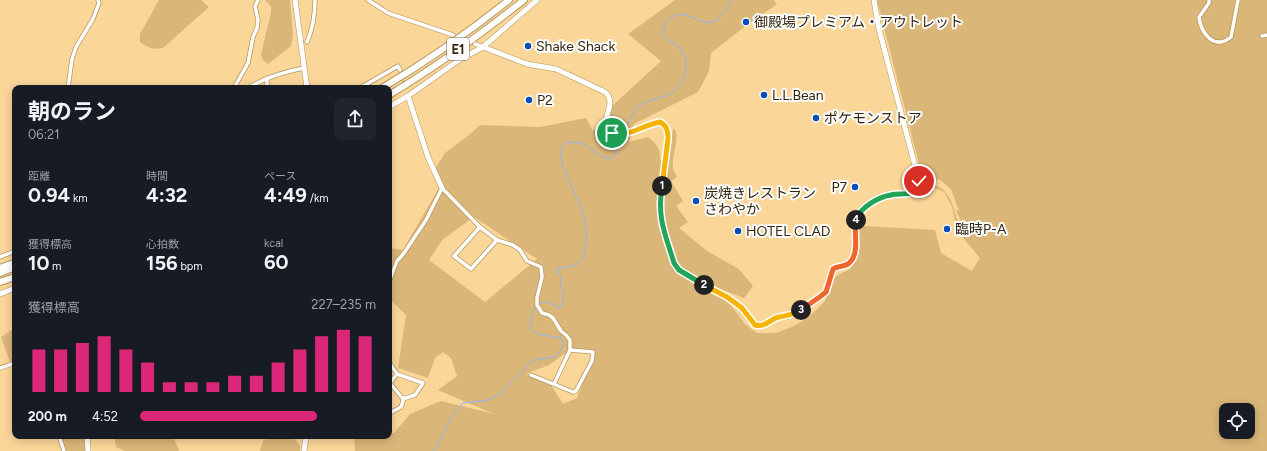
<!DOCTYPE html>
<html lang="ja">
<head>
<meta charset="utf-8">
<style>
  :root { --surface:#171b24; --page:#20242c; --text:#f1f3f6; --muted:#9ea1a6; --accent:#db2777 }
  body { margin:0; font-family:Figtree,"Noto Sans JP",sans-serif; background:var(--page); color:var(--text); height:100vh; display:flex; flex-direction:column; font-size:15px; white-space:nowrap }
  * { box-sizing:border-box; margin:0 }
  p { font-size:13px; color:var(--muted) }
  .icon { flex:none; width:22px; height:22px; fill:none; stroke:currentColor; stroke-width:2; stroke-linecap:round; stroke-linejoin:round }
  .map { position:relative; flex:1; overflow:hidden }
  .drawer { position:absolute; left:12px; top:85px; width:380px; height:354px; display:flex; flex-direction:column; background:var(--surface); border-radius:8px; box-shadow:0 2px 10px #0003 }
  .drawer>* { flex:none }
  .buttons { position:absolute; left:1219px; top:403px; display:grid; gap:8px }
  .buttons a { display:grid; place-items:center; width:36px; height:36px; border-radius:8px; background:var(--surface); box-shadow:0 2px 10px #0003; font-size:20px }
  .pin { position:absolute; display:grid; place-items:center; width:34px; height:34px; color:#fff; margin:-17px; border:2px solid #fff; border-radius:50%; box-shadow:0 1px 4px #0007 }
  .km { position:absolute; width:20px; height:20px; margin:-10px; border-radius:50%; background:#222; color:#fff; font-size:11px; line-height:20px; text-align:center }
  .round { display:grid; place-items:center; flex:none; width:42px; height:42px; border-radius:8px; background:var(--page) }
  .overview { display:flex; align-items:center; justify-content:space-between; height:68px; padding:0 16px }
  h1 { font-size:22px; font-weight:700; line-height:30px }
  .metrics { display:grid; grid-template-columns:repeat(3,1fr); gap:6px; height:68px; padding:4px 16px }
  .metrics div { display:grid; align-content:center }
  .metrics b { font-size:20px; font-weight:700 }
  .metrics small { font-size:11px; font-weight:400 }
  .metrics p { font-size:11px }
  .chart { height:112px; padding:8px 16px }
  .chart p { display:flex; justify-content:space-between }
  .chart svg { width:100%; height:72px; margin-top:4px; stroke:var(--accent); stroke-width:6 }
  ul { padding:0 16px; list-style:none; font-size:13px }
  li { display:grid; grid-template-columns:64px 48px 1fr; align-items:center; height:30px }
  li i { height:10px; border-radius:5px; background:var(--accent) }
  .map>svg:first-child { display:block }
  .green { fill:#dab679; fill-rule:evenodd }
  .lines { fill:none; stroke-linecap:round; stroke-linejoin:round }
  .stream { stroke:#8fb5f3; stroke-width:1 }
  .street-tunnel { stroke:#d3b37d; stroke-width:3.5; stroke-dasharray:3.5 2; stroke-linecap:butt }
  .street-casing { stroke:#b9965a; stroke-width:5 }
  .secondary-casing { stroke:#b9965a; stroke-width:6 }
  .highway-casing { stroke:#b9965a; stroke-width:8 }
  .street { stroke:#fff; stroke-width:3.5 }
  .secondary { stroke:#fff; stroke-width:5 }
  .highway { stroke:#fff; stroke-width:6 }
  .split-1-casing { stroke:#fff; stroke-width:8 }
  .split-2-casing { stroke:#fff; stroke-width:8 }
  .split-3-casing { stroke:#fff; stroke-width:8 }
  .split-4-casing { stroke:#fff; stroke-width:8 }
  .split-5-casing { stroke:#fff; stroke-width:8 }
  .split-1 { stroke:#f5b400; stroke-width:5 }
  .split-2 { stroke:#22a559; stroke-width:5 }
  .split-3 { stroke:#f5b400; stroke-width:5 }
  .split-4 { stroke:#f0652b; stroke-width:5 }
  .split-5 { stroke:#22a559; stroke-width:5 }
  .poi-dot { fill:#064fb9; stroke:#fdfdfd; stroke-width:1.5 }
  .labels { text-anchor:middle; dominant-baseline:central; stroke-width:4; stroke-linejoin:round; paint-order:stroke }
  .shield { fill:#fdfdfd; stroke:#716756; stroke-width:1 }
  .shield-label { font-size:13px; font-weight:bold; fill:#35270e }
  .poi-label { font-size:14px; fill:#35270e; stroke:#fdfdfd; text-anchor:start }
</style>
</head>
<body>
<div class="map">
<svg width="1267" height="451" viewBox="0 0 1267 451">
  <rect width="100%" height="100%" fill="#fbd699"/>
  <!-- green -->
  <g class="green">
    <path d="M159 0H201L209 7 163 48C153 50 148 48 140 42V34Z"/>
    <polygon points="265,0 290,0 293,35 291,46 268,64 263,60 261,54 271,13 271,7"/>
    <path d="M675 0H775L774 1 777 4 743 28 711 53 709 71 698 92 634 124 629 142 648 137C659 145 660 150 661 164L666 165 669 155 673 129H675C680 140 671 157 673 168 673 171 676 174 677 177L671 181 683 201 676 206 688 222 679 228 707 251 739 269 753 286 744 298 701 282 721 292 745 324 757 333H776L794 326 809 317 825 301 831 282 836 276 850 269 856 254 857 230 864 226 935 230 941 253 972 271 980 258 958 232 959 228 955 221 952 206 944 192 926 184 922 169 920 168 877 0H1267V451H355L354 436H389V433H394L410 414 441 401 494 414 438 390 457 376 451 358 443 352 435 358 428 378 398 368 406 315 394 303 389 300V248L403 250 440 186 436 167 445 153 469 135 480 125 540 127 586 118 593 131 611 107 661 61 628 34ZM939 179 951 189 959 211 956 210 960 219 959 225C954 212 952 191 936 186 933 185 930 185 927 184ZM474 217 537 259 485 302 429 260 443 239ZM570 350 591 352 595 353 577 398 563 404 551 385 527 375 528 373 549 365ZM1226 410H1248V432H1226Z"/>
    <polygon points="15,328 15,360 10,362 1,337"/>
    <polygon points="59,436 88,436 90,451 65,451"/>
    <polygon points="114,436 175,436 175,441 179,451 125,451 116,447"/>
    <polygon points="270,436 295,436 294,438 300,446 300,451 260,451 263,441"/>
  </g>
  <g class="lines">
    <!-- stream -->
    <g class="stream">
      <path d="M623 132C627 124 632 113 639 106 650 98 660 100 670 94 685 85 691 65 682 51 678 45 670 42 665 37L663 34C663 22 674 12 686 15 692 16 698 21 704 22 718 25 726 11 731 0"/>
      <path d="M433 451 437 447 454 413 463 403 488 400 500 394 532 361C542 356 554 362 561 350 563 346 563 342 561 338L537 334 531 329C529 319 533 301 547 302 551 303 555 305 559 308L561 307C564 299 566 294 560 287L561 278 557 270 558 268H564C568 265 571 267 576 265 590 259 586 226 584 215L562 164 561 157 562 147 568 142C573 142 579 142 584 144 592 148 608 167 616 154 620 148 619 141 622 135"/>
    </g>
    <!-- street-tunnel -->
    <polyline class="street-tunnel" points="400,70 406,90"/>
    <defs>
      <g id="street">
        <polyline points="368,0 388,13 453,35"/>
        <path d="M1209 0V3L1199 17C1201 33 1214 51 1231 37L1238 0"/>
        <polyline points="1262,36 1267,35"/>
        <path d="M307 42C313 28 315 15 315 0"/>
        <polyline points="475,44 483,47"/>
        <polyline points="267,78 267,88"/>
        <polyline points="68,88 72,59 76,47 93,19 99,3 98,0"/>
        <polyline points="234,88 248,63 253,37 257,28 258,20 255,6 258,0"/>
        <path d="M248 88C266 77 283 72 304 68"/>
        <polyline points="360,88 398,66 400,70"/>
        <polyline points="480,227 454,256 471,269 497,240"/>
        <polyline points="0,257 15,251"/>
        <polyline points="389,282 397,261 404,253 426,220 442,188 480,227 497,240 513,245 520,250 527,261 541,267 542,277 537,298 537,305 542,313 549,315 553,318 561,331 566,335 570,340 570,350 554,384"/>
        <polyline points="389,362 397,374 423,383 415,395 403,399 390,383 397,374"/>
        <polyline points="0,368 15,363"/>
        <polyline points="531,375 573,392 576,391 592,361 593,352 570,350"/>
        <polyline points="390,413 401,407 404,398"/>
        <polyline points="59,436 64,451"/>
      </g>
      <g id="secondary">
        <polyline points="295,0 307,88"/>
        <path d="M483 47 527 64 556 69 605 92C615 101 607 112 605 123 612 147 645 125 660 122 667 126 668 131 668 139L659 202C659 217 669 262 681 271 697 285 719 290 736 304 742 309 752 326 759 326 765 326 770 321 775 318 780 316 785 317 790 316 798 314 820 299 825 292 830 285 828 276 833 269 837 267 843 267 847 264 864 253 848 226 860 212 866 204 880 197 890 195 900 193 911 196 919 187V181L879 29 874 0"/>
        <polyline points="408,96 428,157 442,188"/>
        <polyline points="389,107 408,96 459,60 483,47 537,0"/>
        <polyline points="0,294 15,288"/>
        <polyline points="87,436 88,451"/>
        <polyline points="304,451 306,436"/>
      </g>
      <g id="highway">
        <path d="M382 88C426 62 469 32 509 0"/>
        <path d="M389 95C436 67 481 34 524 0"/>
        <polyline points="0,268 14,263"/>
        <polyline points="0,273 15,267"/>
        <polyline points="0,282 15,277"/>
      </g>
    </defs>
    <!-- street casing -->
    <use href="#street" class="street-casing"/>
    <!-- secondary casing -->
    <use href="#secondary" class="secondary-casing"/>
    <!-- highway casing -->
    <use href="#highway" class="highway-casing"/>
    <!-- street -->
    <use href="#street" class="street"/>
    <!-- secondary -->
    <use href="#secondary" class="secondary"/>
    <!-- highway -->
    <use href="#highway" class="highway"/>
  </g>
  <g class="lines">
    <defs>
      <path id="split-1" d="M612 133C630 137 643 125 660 122 667 126 668 131 668 139L662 186"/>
      <path id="split-2" d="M662 186C657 218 665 233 674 263L679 270 704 285"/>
      <path id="split-3" d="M704 285 727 297 742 308 755 325C765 328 770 319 779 317 788 315 794 315 801 310"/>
      <path id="split-4" d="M801 310 821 296 826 292 833 269C837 266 843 267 848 264 861 254 853 233 856 220"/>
      <path id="split-5" d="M856 220C860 207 879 197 891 195 898 193 905 195 911 193 917 192 919 187 919 181"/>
    </defs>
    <!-- split-1 casing -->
    <use href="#split-1" class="split-1-casing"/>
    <!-- split-2 casing -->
    <use href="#split-2" class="split-2-casing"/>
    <!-- split-3 casing -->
    <use href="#split-3" class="split-3-casing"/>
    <!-- split-4 casing -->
    <use href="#split-4" class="split-4-casing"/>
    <!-- split-5 casing -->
    <use href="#split-5" class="split-5-casing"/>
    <!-- split-1 -->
    <use href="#split-1" class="split-1"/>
    <!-- split-2 -->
    <use href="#split-2" class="split-2"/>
    <!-- split-3 -->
    <use href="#split-3" class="split-3"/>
    <!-- split-4 -->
    <use href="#split-4" class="split-4"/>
    <!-- split-5 -->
    <use href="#split-5" class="split-5"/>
  </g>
  <!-- markers -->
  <g class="poi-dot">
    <circle cx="746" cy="22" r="4"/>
    <circle cx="528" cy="46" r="4"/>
    <circle cx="764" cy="95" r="4"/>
    <circle cx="529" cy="100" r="4"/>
    <circle cx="816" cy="118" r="4"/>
    <circle cx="855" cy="187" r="4"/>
    <circle cx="696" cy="201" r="4"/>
    <circle cx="947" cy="229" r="4"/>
    <circle cx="738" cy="231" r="4"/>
  </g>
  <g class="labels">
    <!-- shield labels -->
    <rect class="shield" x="447" y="38" width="22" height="22" rx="3"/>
    <g class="shield-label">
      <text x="458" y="49">E1</text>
    </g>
    <!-- poi labels -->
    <g class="poi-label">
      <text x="754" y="22">御殿場プレミアム・アウトレット</text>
      <text x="536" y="46">Shake Shack</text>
      <text x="772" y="95">L.L.Bean</text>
      <text x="537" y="100">P2</text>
      <text x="824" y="118">ポケモンストア</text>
      <text x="847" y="187" text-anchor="end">P7</text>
      <text x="704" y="193">炭焼きレストラン<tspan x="704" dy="16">さわやか</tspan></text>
      <text x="955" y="229">臨時P-A</text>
      <text x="746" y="231">HOTEL CLAD</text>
    </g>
  </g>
</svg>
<div class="buttons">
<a><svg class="icon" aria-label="locate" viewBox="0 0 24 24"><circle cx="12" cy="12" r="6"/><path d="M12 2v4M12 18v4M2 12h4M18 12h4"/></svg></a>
</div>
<div class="pin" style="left:612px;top:133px;background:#1e9e55"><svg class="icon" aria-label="arrive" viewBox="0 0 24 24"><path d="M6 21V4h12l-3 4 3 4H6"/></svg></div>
<div class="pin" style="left:919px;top:181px;background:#d93025"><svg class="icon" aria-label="check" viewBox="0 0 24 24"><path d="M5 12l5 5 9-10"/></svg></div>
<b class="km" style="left:662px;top:186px">1</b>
<b class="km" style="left:704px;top:285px">2</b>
<b class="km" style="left:801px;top:310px">3</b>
<b class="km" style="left:856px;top:220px">4</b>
<section class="drawer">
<div class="overview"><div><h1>朝のラン</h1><p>06:21</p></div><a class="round"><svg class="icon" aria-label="share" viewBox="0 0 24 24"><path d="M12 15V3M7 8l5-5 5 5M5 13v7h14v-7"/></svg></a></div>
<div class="metrics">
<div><p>距離</p><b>0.94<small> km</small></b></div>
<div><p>時間</p><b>4:32</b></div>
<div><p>ペース</p><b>4:49<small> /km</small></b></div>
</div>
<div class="metrics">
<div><p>獲得標高</p><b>10<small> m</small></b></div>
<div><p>心拍数</p><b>156<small> bpm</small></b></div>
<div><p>kcal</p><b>60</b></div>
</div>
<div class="chart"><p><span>獲得標高</span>227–235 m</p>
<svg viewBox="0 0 160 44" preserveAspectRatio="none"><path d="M5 44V18M15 44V18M25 44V14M35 44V10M45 44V18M55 44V26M65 44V38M75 44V38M85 44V38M95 44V34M105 44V34M115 44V26M125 44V18M135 44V10M145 44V6M155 44V10"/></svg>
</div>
<ul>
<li><b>200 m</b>4:52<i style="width:75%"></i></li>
</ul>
</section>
</div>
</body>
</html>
